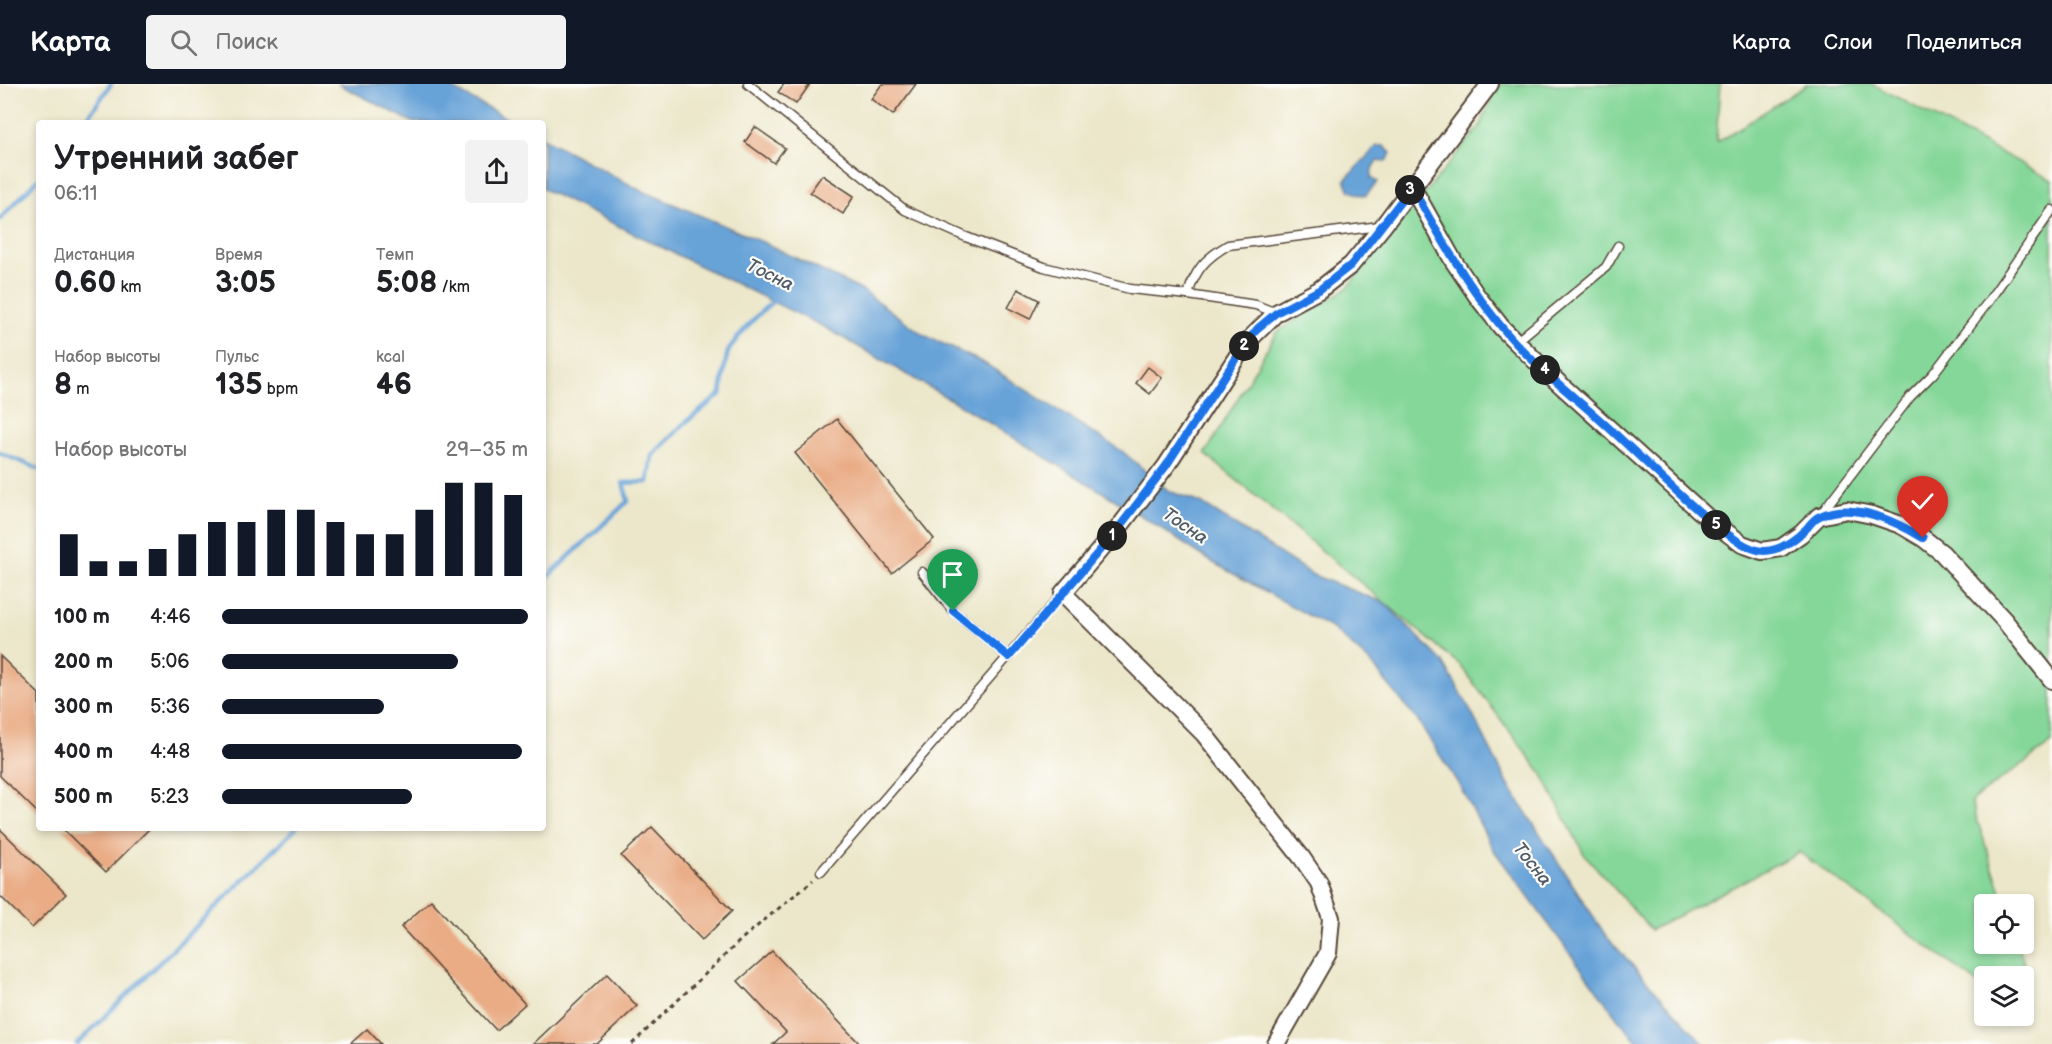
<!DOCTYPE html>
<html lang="ru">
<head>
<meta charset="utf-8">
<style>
  :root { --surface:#fff; --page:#f2f2f2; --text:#202124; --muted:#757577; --accent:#111827 }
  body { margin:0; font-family:"Balsamiq Sans",sans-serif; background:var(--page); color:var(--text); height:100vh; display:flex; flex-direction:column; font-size:22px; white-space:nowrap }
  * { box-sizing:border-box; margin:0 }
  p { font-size:20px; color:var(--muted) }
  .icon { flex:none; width:33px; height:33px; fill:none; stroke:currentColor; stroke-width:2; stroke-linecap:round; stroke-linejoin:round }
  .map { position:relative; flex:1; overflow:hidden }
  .panel { position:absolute; left:36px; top:36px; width:510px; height:711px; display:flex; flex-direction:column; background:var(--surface); border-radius:6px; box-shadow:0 3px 9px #0003 }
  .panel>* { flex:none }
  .controls { position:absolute; left:1974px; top:810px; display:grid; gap:12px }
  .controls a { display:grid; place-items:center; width:60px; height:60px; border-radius:6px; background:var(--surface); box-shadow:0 3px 9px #0003; font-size:30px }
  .pin { position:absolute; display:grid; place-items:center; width:51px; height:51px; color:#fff; margin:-62px -26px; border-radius:50% 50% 50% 0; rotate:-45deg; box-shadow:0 0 6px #0007 }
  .pin .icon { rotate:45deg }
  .km { position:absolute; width:30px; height:30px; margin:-15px; border-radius:50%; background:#222; color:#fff; font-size:16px; line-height:30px; text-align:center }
  .round { display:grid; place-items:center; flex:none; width:63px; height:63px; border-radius:6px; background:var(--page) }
  .head { display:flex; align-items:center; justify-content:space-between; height:102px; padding:0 18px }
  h1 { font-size:33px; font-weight:600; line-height:45px }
  .metrics { display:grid; grid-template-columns:repeat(3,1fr); gap:9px; height:102px; padding:6px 18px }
  .metrics div { display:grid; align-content:center }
  .metrics b { font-size:30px; font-weight:600 }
  .metrics small { font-size:16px; font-weight:400 }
  .metrics p { font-size:16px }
  .chart { height:168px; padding:12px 18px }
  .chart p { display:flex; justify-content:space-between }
  .chart svg { width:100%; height:108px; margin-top:6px; stroke:var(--accent); stroke-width:6 }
  ul { padding:0 18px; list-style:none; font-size:20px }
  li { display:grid; grid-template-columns:96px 72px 1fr; align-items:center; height:45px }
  li i { height:15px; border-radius:8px; background:var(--accent) }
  header { display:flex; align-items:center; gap:36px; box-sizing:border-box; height:84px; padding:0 30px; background:var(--accent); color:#fff }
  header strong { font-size:28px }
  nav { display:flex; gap:33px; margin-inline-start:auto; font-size:21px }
  .search { width:420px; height:54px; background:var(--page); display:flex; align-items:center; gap:15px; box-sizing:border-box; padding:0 21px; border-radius:6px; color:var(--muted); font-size:22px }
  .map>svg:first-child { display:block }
  .green { fill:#85d799; stroke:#60805c; stroke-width:1.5 }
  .water { fill:#68a3d8; stroke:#52667b; stroke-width:1.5 }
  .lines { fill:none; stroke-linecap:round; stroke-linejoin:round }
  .stream { stroke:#68a3d8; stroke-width:4.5 }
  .building { fill:#e9ac85 }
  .lane-casing { stroke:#564638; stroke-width:11 }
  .street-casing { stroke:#564638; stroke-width:20 }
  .path { stroke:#564638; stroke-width:3; stroke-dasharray:4.5 4.5; stroke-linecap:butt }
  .lane { stroke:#fff; stroke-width:8 }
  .street { stroke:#fff; stroke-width:16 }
  .route-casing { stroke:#fff; stroke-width:12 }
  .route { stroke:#1a73e8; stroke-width:8 }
  .labels { text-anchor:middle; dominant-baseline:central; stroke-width:4.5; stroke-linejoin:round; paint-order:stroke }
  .water-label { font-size:18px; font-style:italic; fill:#4d5a68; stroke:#fdfcf7 }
</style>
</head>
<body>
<header>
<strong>Карта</strong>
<div class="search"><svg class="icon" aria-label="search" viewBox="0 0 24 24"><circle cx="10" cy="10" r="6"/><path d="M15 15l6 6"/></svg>Поиск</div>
<nav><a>Карта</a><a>Слои</a><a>Поделиться</a></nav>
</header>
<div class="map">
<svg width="2052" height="960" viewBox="0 0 2052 960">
  <rect width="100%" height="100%" fill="#fdfcf7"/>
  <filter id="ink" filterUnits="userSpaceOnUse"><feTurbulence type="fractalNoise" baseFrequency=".0167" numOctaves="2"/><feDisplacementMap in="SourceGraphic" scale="12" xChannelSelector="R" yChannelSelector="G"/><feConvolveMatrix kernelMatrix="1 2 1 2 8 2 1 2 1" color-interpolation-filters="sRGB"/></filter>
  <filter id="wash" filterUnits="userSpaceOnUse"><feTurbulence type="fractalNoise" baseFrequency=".008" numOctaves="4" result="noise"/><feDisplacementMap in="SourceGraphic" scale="24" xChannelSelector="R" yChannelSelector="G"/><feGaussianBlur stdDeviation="1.35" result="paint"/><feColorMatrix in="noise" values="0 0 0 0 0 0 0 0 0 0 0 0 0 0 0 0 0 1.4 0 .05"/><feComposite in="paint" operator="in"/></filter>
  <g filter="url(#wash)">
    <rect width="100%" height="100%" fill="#ece7ca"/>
    <!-- green -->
    <polygon class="green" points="1498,0 1720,0 1716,59 1808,0 1872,0 2052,96 2052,659 1971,717 2005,820 1984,820 1984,860 2018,860 2027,888 2020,892 1984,892 1984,904 1799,768 1651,846 1584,770 1541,689 1460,581 1205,370 1277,248 1346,205 1480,42"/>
    <!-- water -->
    <g class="water">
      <polygon points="338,0 444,0 515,39 414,39"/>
      <polygon points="543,54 638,105 765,159 863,207 924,251 984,279 1122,367 1169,407 1201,419 1313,491 1385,519 1442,577 1465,616 1509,702 1606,852 1704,960 1640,960 1619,936 1493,765 1461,704 1418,637 1370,578 1333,545 1212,478 1148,436 960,321 826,244 543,105"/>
      <path d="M1377 62H1384L1391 69C1388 76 1386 79 1378 77L1372 85 1371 94 1378 98 1365 112 1350 107 1345 96Z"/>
    </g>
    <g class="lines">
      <!-- stream -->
      <g class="stream">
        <polyline points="84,39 111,0"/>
        <polyline points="0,135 39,94"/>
        <polyline points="0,369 39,385"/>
        <path d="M543 497 628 417 623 399 648 398 652 372 686 338 721 310C723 297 724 281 728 268 732 258 766 220 776 216"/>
        <polyline points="77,960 296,744"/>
      </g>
    </g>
    <g id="blocks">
      <!-- building -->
      <g class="building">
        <polygon points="784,0 810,0 796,20 778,8"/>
        <polygon points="882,0 916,0 893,31 871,15"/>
        <polygon points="755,43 785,64 774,79 745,58"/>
        <polygon points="822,91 854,112 843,130 810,108"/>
        <polygon points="1018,205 1039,216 1030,235 1008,224"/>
        <polygon points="1148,283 1162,294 1150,310 1136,299"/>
        <polygon points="837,335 934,455 892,489 795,369"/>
        <polygon points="0,572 39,610 39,730 0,692"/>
        <polygon points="652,743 732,827 702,856 621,772"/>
        <polygon points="62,744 150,744 106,788"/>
        <polygon points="0,745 66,810 32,844 0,812"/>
        <polygon points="431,816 525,920 496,946 401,843"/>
        <polygon points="772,867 860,960 773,960 786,948 738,897"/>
        <polygon points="607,890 637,922 597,960 533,960"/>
        <polygon points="367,945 381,960 350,960"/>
      </g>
    </g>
  </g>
  <g filter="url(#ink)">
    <use href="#blocks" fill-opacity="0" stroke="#564638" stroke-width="1.5"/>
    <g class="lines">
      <defs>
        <g id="lane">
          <path d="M748 0 905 126 966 153 1044 183 1130 205 1188 211C1195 185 1206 174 1228 161L1380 142"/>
          <polyline points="1188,211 1256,221 1276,229"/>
          <polyline points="1516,258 1606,183 1618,162"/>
          <polyline points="1820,431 1910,313 1933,290 1988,218 2052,126"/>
          <polyline points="922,488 953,527 1009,573"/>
          <polyline points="821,788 1063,509"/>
        </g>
        <g id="street">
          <polyline points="1412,103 1454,178 1477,212 1502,244 1551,292 1710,436 1742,460 1762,467 1781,464 1801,450 1819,432 1847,426 1872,431 1901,441 1923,454 1942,469 2004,536 2052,596"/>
          <polyline points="1276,960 1328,869 1331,834 1319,799 1302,774 1204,650 1063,509 1117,446 1166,382 1246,259 1276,229 1319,206 1351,181 1383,142 1490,0"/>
        </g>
      </defs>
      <!-- lane casing -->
      <use href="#lane" class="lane-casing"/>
      <!-- street casing -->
      <use href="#street" class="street-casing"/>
      <!-- path -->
      <polyline class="path" points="632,960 744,853 813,796"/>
      <!-- lane -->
      <use href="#lane" class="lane"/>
      <!-- street -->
      <use href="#street" class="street"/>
    </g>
  </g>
  <g class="lines" filter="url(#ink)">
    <defs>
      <path id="route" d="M953 527 1009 573 1117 446 1166 382 1246 259 1258 244 1276 229 1319 206 1351 181 1412 103C1439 151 1465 198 1500 241 1528 276 1565 305 1599 335 1636 368 1671 404 1709 436 1722 446 1747 467 1764 467 1780 467 1795 456 1807 444 1810 440 1815 434 1820 432 1852 417 1895 437 1923 454"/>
    </defs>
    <!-- route casing -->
    <use href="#route" class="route-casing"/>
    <!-- route -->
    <use href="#route" class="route"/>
  </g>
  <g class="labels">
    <!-- water labels -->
    <g class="water-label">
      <text transform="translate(770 191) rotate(26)">Тосна</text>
      <text transform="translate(1185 442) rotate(34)">Тосна</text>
      <text transform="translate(1532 780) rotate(51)">Тосна</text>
    </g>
  </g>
</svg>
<div class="controls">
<a><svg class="icon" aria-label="locate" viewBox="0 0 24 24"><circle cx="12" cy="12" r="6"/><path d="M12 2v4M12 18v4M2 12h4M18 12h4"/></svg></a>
<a><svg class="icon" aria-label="layers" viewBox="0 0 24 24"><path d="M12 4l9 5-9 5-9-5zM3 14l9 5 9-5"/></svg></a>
</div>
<div class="pin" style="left:953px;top:527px;background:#1e9e55"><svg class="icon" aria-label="arrive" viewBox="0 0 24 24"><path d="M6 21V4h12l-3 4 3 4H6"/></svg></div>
<div class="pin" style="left:1923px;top:454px;background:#d93025"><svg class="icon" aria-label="check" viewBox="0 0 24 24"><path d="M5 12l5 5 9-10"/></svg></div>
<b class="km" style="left:1112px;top:452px">1</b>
<b class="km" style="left:1244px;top:262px">2</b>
<b class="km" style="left:1410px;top:106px">3</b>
<b class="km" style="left:1545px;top:286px">4</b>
<b class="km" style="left:1716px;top:441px">5</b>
<section class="panel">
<div class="head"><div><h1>Утренний забег</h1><p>06:11</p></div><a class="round"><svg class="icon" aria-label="share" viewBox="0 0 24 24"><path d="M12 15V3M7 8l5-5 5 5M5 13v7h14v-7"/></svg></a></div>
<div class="metrics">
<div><p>Дистанция</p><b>0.60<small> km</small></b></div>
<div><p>Время</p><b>3:05</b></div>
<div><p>Темп</p><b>5:08<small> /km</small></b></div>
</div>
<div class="metrics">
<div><p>Набор высоты</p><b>8<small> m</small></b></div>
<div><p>Пульс</p><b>135<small> bpm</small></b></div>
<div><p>kcal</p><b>46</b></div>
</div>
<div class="chart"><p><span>Набор высоты</span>29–35 m</p>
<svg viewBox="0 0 160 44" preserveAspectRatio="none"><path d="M5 44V27M15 44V38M25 44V38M35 44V33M45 44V27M55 44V22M65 44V22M75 44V17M85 44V17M95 44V22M105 44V27M115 44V27M125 44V17M135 44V6M145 44V6M155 44V11"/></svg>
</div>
<ul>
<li><b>100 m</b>4:46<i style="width:100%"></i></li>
<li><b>200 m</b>5:06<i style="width:77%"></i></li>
<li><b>300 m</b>5:36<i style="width:53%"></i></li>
<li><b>400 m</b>4:48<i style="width:98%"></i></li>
<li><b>500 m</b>5:23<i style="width:62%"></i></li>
</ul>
</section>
</div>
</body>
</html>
